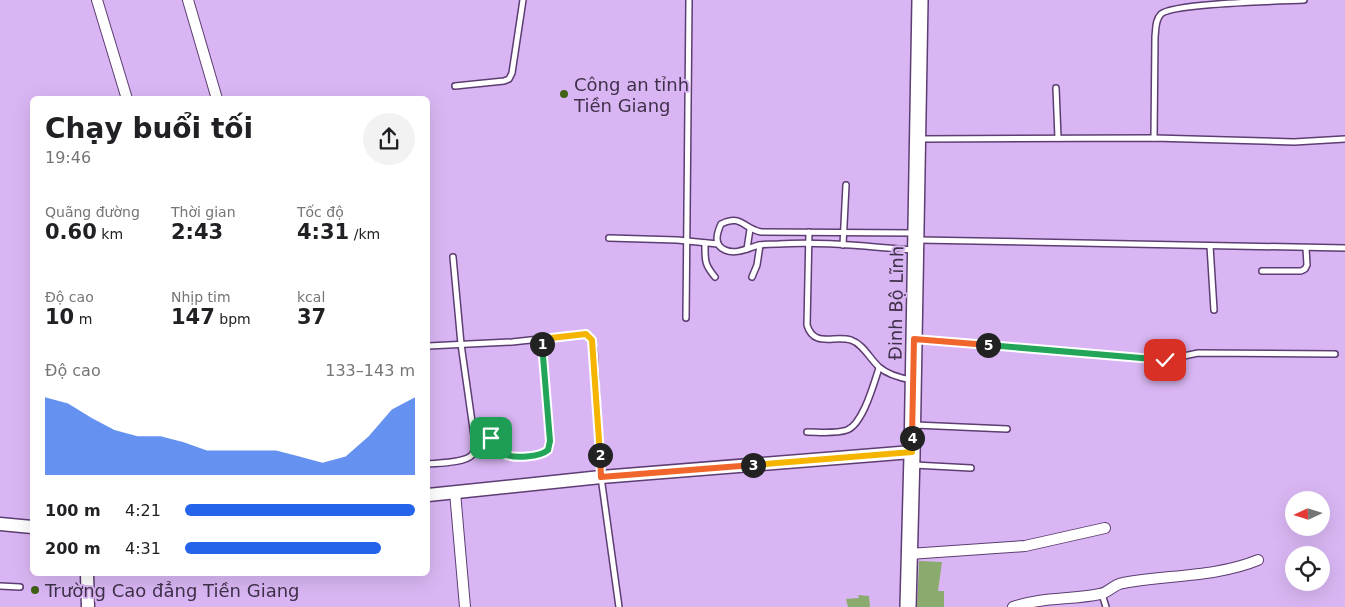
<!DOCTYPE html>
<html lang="vi">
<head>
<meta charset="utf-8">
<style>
  :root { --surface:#fff; --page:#f2f2f2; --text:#202124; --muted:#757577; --accent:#2563eb }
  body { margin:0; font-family:"DejaVu Sans",sans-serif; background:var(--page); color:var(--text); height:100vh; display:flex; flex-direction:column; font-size:19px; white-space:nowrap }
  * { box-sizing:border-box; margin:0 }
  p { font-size:16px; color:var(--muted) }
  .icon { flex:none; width:28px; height:28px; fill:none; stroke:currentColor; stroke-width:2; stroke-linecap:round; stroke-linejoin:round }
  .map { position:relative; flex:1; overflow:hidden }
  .panel { position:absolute; left:30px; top:96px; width:400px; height:480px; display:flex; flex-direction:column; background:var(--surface); border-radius:8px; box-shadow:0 5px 20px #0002 }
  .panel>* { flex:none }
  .needle { width:32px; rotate:266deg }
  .fabs { position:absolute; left:1285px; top:491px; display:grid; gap:10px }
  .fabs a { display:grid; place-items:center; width:45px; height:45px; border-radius:50%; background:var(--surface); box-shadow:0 5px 20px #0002; font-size:25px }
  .pin { position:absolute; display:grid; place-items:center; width:42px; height:42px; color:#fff; margin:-21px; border-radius:10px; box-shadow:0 2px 8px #0006 }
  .km { position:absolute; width:25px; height:25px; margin:-12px; border-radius:50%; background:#222; color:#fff; font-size:14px; line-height:25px; text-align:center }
  .round { display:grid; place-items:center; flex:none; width:52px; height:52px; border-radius:26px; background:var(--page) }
  .overview { display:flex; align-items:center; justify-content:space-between; height:85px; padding:0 15px }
  h1 { font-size:28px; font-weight:600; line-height:38px }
  .stats { display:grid; grid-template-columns:repeat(3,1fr); gap:8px; height:85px; padding:5px 15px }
  .stats div { display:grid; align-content:center }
  .stats b { font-size:21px; font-weight:600 }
  .stats small { font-size:14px; font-weight:400 }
  .stats p { font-size:14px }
  .chart { height:140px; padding:10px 15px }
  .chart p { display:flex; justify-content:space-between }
  .chart svg { width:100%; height:90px; margin-top:5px; fill:var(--accent); opacity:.7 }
  ul { padding:0 15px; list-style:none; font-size:16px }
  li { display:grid; grid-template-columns:80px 60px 1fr; align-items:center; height:38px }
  li i { height:12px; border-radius:6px; background:var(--accent) }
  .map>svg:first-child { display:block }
  .building { fill:#8baa6d }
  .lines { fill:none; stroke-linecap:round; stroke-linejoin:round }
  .service-casing { stroke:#5d3d72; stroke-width:8 }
  .minor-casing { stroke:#5d3d72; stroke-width:12 }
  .tertiary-casing { stroke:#5d3d72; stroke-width:15 }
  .secondary-casing { stroke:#5d3d72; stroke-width:18 }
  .service { stroke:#fff; stroke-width:5 }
  .minor { stroke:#fff; stroke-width:10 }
  .tertiary { stroke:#fff; stroke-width:12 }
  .secondary { stroke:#fff; stroke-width:15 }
  .split-1-casing { stroke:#fff; stroke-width:10 }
  .split-2-casing { stroke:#fff; stroke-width:10 }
  .split-3-casing { stroke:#fff; stroke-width:10 }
  .split-4-casing { stroke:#fff; stroke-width:10 }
  .split-5-casing { stroke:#fff; stroke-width:10 }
  .split-6-casing { stroke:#fff; stroke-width:10 }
  .split-1 { stroke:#22a559; stroke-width:6 }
  .split-2 { stroke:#f5b400; stroke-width:6 }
  .split-3 { stroke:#f0652b; stroke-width:6 }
  .split-4 { stroke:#f5b400; stroke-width:6 }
  .split-5 { stroke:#f0652b; stroke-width:6 }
  .split-6 { stroke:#22a559; stroke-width:6 }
  .poi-dot { fill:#416116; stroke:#d9b6f3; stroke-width:2 }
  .labels { text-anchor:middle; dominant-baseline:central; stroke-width:4; stroke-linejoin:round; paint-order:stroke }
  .poi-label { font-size:18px; fill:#3f3149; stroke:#d9b6f3; text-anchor:start }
  .street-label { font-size:18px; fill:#3f3149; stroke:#d9b6f3 }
</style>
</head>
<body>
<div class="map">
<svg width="1345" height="607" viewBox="0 0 1345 607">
  <rect width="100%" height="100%" fill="#d9b6f3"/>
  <!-- building -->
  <g class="building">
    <polygon points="919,561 942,562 938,591 944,591 944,607 917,607"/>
    <polygon points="858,595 869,596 870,607 848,607 846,599 859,598"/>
  </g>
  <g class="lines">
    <defs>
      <g id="service">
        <polyline points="455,86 504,81 509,79 512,73 523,0"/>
        <polyline points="1056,88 1058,138"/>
        <path d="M1154 138 1155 37C1156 29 1155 20 1161 14 1172 3 1282 1 1304 0"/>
        <polyline points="921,139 1154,138 1294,142 1345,139"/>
        <path d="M809 232 807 325C814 348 834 335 851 340 863 344 870 359 879 367 888 375 900 378 912 380"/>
        <polyline points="609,238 677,240 718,244"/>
        <polyline points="919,240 1345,248"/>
        <path d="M705 243C705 260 704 264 715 277"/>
        <polyline points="843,245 846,185"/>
        <polyline points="1210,246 1214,310"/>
        <polyline points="747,249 750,229"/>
        <path d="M913 250C869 247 823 241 778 244 772 244 765 244 759 245 748 248 736 255 725 250 713 245 717 233 721 224 742 214 742 228 761 232L915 233"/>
        <polyline points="1262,271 1301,271 1305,269 1307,265 1306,248"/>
        <polyline points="752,277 757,265 760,245"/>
        <polyline points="686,318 689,0"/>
        <polyline points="917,339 1165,360 1198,353 1335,354"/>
        <polyline points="428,346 512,342 586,334 590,337 594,350 601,477 619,607"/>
        <polyline points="915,425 1007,429"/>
        <path d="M807 432C819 432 835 434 847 430 863 424 874 383 879 368"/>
        <path d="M491 438C495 443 499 451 504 454 514 459 540 457 548 450L550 441 542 339"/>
        <path d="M428 464C438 463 465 463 472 455 475 451 475 447 475 443L461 344 453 257"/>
        <polyline points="914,465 971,468"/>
        <polyline points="0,586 20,587"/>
        <polyline points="1102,594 1106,607"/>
      </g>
      <g id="minor">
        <polyline points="97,0 127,99"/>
        <polyline points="188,0 217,99"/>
        <polyline points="455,492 465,607"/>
        <polyline points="909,554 1025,546 1105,528"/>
        <path d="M1013 607C1042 597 1071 600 1100 594 1108 593 1114 584 1123 583 1167 575 1217 577 1258 560"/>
      </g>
      <g id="tertiary">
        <polyline points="428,495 601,477 912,452"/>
        <polyline points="0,524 32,527"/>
        <polyline points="87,574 88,607"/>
      </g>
      <polyline id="secondary" points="908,607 912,455 920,0"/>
    </defs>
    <!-- service casing -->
    <use href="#service" class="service-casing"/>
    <!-- minor casing -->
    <use href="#minor" class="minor-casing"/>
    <!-- tertiary casing -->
    <use href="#tertiary" class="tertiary-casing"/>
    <!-- secondary casing -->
    <use href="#secondary" class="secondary-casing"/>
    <!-- service -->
    <use href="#service" class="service"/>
    <!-- minor -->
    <use href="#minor" class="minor"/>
    <!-- tertiary -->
    <use href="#tertiary" class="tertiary"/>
    <!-- secondary -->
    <use href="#secondary" class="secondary"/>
  </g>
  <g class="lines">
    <defs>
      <path id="split-1" d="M491 438C495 443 499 451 504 454 514 459 540 457 548 450L550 441 542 344"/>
      <polyline id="split-2" points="542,344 542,339 586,334 592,340 600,455"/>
      <polyline id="split-3" points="600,455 601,477 753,465"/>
      <polyline id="split-4" points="753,465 912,452 912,438"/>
      <polyline id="split-5" points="912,438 914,339 988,345"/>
      <polyline id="split-6" points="988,345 1165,360"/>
    </defs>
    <!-- split-1 casing -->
    <use href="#split-1" class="split-1-casing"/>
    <!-- split-2 casing -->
    <use href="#split-2" class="split-2-casing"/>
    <!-- split-3 casing -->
    <use href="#split-3" class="split-3-casing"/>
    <!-- split-4 casing -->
    <use href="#split-4" class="split-4-casing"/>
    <!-- split-5 casing -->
    <use href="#split-5" class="split-5-casing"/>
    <!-- split-6 casing -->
    <use href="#split-6" class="split-6-casing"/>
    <!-- split-1 -->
    <use href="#split-1" class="split-1"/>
    <!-- split-2 -->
    <use href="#split-2" class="split-2"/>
    <!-- split-3 -->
    <use href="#split-3" class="split-3"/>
    <!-- split-4 -->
    <use href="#split-4" class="split-4"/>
    <!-- split-5 -->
    <use href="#split-5" class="split-5"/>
    <!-- split-6 -->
    <use href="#split-6" class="split-6"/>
  </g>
  <!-- markers -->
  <g class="poi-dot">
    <circle cx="564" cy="94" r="5"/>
    <circle cx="35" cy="590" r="5"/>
  </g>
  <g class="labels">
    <!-- poi labels -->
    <g class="poi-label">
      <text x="574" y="84">Công an tỉnh<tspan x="574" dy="21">Tiền Giang</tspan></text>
      <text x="45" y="590">Trường Cao đẳng Tiền Giang</text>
    </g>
    <!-- street labels -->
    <g class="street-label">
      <text transform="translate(896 303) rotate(-89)">Đinh Bộ Lĩnh</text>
    </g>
  </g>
</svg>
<div class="fabs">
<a><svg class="needle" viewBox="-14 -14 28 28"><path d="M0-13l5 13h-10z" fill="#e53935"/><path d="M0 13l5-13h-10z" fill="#757577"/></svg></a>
<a><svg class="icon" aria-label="locate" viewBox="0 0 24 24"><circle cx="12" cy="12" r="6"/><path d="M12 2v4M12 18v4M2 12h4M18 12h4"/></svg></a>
</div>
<div class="pin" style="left:491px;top:438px;background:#1e9e55"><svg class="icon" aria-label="arrive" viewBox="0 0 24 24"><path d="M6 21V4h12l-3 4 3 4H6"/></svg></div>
<div class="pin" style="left:1165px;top:360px;background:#d93025"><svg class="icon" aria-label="check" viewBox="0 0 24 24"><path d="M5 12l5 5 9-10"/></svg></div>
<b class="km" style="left:542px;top:344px">1</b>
<b class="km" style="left:600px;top:455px">2</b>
<b class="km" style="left:753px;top:465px">3</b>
<b class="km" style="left:912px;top:438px">4</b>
<b class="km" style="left:988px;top:345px">5</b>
<section class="panel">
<div class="overview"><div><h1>Chạy buổi tối</h1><p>19:46</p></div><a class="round"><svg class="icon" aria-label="share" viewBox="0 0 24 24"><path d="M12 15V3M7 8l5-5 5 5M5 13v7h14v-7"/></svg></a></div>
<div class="stats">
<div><p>Quãng đường</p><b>0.60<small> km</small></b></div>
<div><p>Thời gian</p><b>2:43</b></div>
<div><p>Tốc độ</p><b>4:31<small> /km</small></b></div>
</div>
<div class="stats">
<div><p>Độ cao</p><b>10<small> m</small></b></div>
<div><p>Nhịp tim</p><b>147<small> bpm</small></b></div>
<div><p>kcal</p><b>37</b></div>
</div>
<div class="chart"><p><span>Độ cao</span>133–143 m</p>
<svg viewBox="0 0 160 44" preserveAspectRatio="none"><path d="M0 44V6L10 9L20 16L30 22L40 25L50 25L60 28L70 32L80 32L90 32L100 32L110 35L120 38L130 35L140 25L150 12L160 6V44z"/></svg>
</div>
<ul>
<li><b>100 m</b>4:21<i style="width:100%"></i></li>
<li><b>200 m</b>4:31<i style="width:85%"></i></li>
</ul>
</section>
</div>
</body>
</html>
